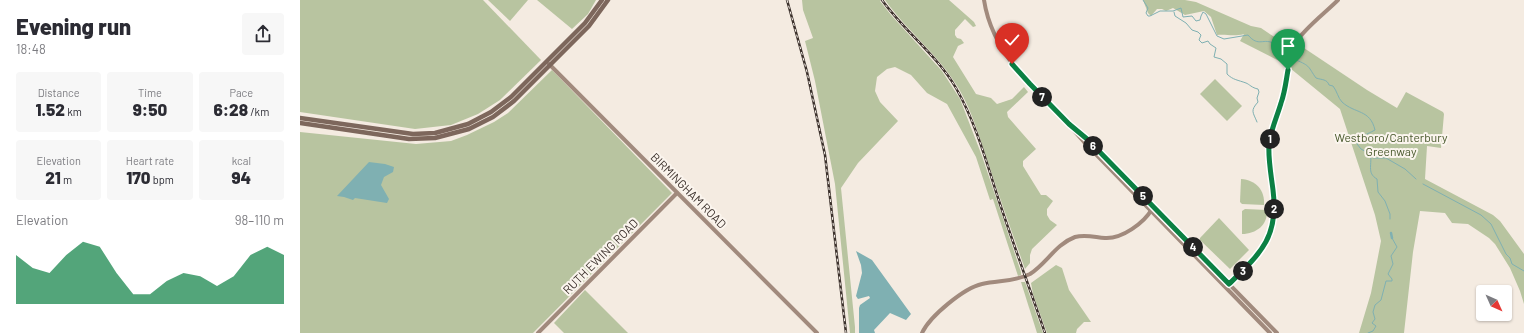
<!DOCTYPE html>
<html lang="en">
<head>
<meta charset="utf-8">
<style>
  :root { --surface:#fff; --page:#f7f7f7; --text:#2b2b33; --muted:#7c7c81; --accent:#0b8043 }
  body { margin:0; font-family:Barlow,sans-serif; background:var(--page); color:var(--text); height:100vh; display:flex; flex-direction:column; font-size:15px; white-space:nowrap }
  * { box-sizing:border-box; margin:0 }
  p { font-size:13px; color:var(--muted) }
  .icon { flex:none; width:22px; height:22px; fill:none; stroke:currentColor; stroke-width:2; stroke-linecap:round; stroke-linejoin:round }
  .map { position:relative; flex:1; overflow:hidden }
  .side { display:flex; flex-direction:column; background:var(--surface); width:300px }
  .side>* { flex:none }
  .needle { width:26px; rotate:135deg }
  .tools { position:absolute; left:1176px; top:285px; display:grid; gap:8px }
  .tools a { display:grid; place-items:center; width:36px; height:36px; border-radius:4px; background:var(--surface); box-shadow:0 1px 3px #0004; font-size:20px }
  .pin { position:absolute; display:grid; place-items:center; width:34px; height:34px; color:#fff; margin:-41px -17px; border-radius:50% 50% 50% 0; rotate:-45deg; box-shadow:0 0 4px #0007 }
  .pin .icon { rotate:45deg }
  .km { position:absolute; width:20px; height:20px; margin:-10px; border-radius:50%; background:#222; color:#fff; font-size:11px; line-height:20px; text-align:center }
  .round { display:grid; place-items:center; flex:none; width:42px; height:42px; border-radius:4px; background:var(--page) }
  .headline { display:flex; align-items:center; justify-content:space-between; height:68px; padding:0 16px }
  h1 { font-size:22px; font-weight:800; line-height:30px }
  .figures { display:grid; grid-template-columns:repeat(3,1fr); gap:6px; height:68px; padding:4px 16px }
  .figures div { display:grid; align-content:center; border-radius:4px; background:var(--page); text-align:center }
  .figures b { font-size:17px; font-weight:800 }
  .figures small { font-size:11px; font-weight:400 }
  .figures p { font-size:11px }
  .chart { height:112px; padding:8px 16px }
  .chart p { display:flex; justify-content:space-between }
  .chart svg { width:100%; height:72px; margin-top:4px; fill:var(--accent); opacity:.7 }
  main { display:flex; flex:1; min-height:0 }
  .map>svg:first-child { display:block }
  .green { fill:#b8c4a0 }
  .water { fill:#7fb0b2 }
  .lines { fill:none; stroke-linecap:round; stroke-linejoin:round }
  .stream { stroke:#7fb0b2; stroke-width:1 }
  .canal { stroke:#7fb0b2; stroke-width:2.5 }
  .secondary { stroke:#a18a7d; stroke-width:4 }
  .primary { stroke:#7d675c; stroke-width:4.5 }
  .rail-casing { stroke:#3b302b; stroke-width:2.5 }
  .rail { stroke:#fbf5ee; stroke-width:1; stroke-dasharray:3; stroke-linecap:butt }
  .route-casing { stroke:#fff; stroke-width:8 }
  .route { stroke:#0b8043; stroke-width:5 }
  .labels { text-anchor:middle; dominant-baseline:central; stroke-width:4; stroke-linejoin:round; paint-order:stroke }
  .park-label { font-size:12px; fill:#4a5a2e; stroke:#fbf5ee }
  .street-label { font-size:12px; fill:#3b302b; stroke:#fbf5ee }
</style>
</head>
<body>
<main>
<section class="side">
<div class="headline"><div><h1>Evening run</h1><p>18:48</p></div><a class="round"><svg class="icon" aria-label="share" viewBox="0 0 24 24"><path d="M12 15V3M7 8l5-5 5 5M5 13v7h14v-7"/></svg></a></div>
<div class="figures">
<div><p>Distance</p><b>1.52<small> km</small></b></div>
<div><p>Time</p><b>9:50</b></div>
<div><p>Pace</p><b>6:28<small> /km</small></b></div>
</div>
<div class="figures">
<div><p>Elevation</p><b>21<small> m</small></b></div>
<div><p>Heart rate</p><b>170<small> bpm</small></b></div>
<div><p>kcal</p><b>94</b></div>
</div>
<div class="chart"><p><span>Elevation</span>98–110 m</p>
<svg viewBox="0 0 160 44" preserveAspectRatio="none"><path d="M0 44V14L10 22L20 25L30 14L40 6L50 9L60 25L70 38L80 38L90 30L100 25L110 27L120 33L130 27L140 14L150 9L160 14V44z"/></svg>
</div>
</section>
<div class="map">
<svg width="1224" height="333" viewBox="0 0 1224 333">
  <rect width="100%" height="100%" fill="#f4ebe1"/>
  <!-- green -->
  <g class="green">
    <polygon points="0,0 183,0 241,60 200,100 178,114 151,125 115,129 0,112"/>
    <polygon points="188,0 228,0 210,21"/>
    <polygon points="237,0 296,0 288,14 272,29"/>
    <polygon points="502,0 581,0 580,1 591,15 642,71 660,99 682,156 721,272 721,275 718,276 693,199 690,200 676,157 647,104 627,93 611,75 595,67 587,69 577,77 575,91 580,102 598,121 558,163 541,188 555,327 555,333 550,333 535,184 515,81 505,41 513,38 503,10"/>
    <path d="M585 0H649L674 22 676 26 673 27 665 19 655 30V35L657 38 661 39 664 43 658 46 653 57 676 94 691 98 697 104 712 99 724 87 728 92 707 112 708 117 736 149 723 161V166L741 195H746L753 201 747 209V215L750 220 757 225 732 249 730 255V263L725 269C713 235 701 202 690 168 681 142 673 113 659 89 639 55 607 31 585 0Z"/>
    <path d="M843 0H885L896 2 951 26 961 28 989 47 1001 46 1067 90 1097 108 1106 92 1143 112 1144 114 1141 148 1127 146 1125 179 1193 215 1200 221 1224 254V304L1220 291 1210 268 1195 244 1189 238 1168 224 1152 223 1145 213 1120 211 1113 252 1104 333H1059L1071 293 1081 241 1075 215 1040 109 985 64 940 41 944 34C933 37 927 34 917 35L911 17 904 11 885 15 873 8 866 11 862 9H857L851 16 848 13Z"/>
    <polygon points="252,70 372,193 233,333 0,333 0,132 116,144 151,141 167,135 194,122 208,113"/>
    <polygon points="915,79 942,106 927,121 900,94"/>
    <path d="M941 179C956 180 965 190 964 205L942 204 940 202Z"/>
    <path d="M945 209 967 210C968 225 956 234 942 234V211Z"/>
    <polygon points="919,218 949,250 930,269 900,240 900,238"/>
    <polygon points="756,265 762,268 769,290 791,322 784,322 777,329 776,333 747,333 733,294 731,283"/>
    <polygon points="721,282 725,282 743,333 737,333"/>
    <polygon points="285,290 328,333 264,333 254,323"/>
  </g>
  <!-- water -->
  <g class="water">
    <polygon points="69,162 85,164 94,167 93,172 84,177 81,185 89,199 87,203 55,198 53,200 44,197 37,196"/>
    <polygon points="556,251 572,260 611,314 606,320 590,313 574,330 575,333 559,333 559,308 560,305 570,298 569,296 558,299 556,296 562,273 561,265"/>
  </g>
  <g class="lines">
    <!-- stream -->
    <g class="stream">
      <path d="M843 0 848 8 846 13 848 16H850L860 11H873L881 8 883 17 892 16 896 21 900 20 901 16 903 12 906 14 917 36 924 39 948 35C959 48 963 37 975 44 978 46 982 50 985 53"/>
      <path d="M874 12 875 16 886 23 892 30 898 32 901 35 899 40 902 43 908 41 910 44 916 48 914 57 921 59 927 64V74C933 80 938 80 946 83 949 84 952 88 958 89L959 92 957 98 958 102C950 111 953 112 957 122"/>
      <path d="M996 60C1011 66 1008 67 1016 78 1022 80 1027 79 1029 85L1033 86C1037 91 1038 98 1042 102 1055 114 1070 109 1075 130 1066 135 1063 134 1057 144L1061 149 1070 154C1073 163 1066 173 1077 179L1078 192 1085 201 1090 214V219"/>
      <polyline points="1073,158 1086,158 1105,169 1116,179"/>
      <polyline points="1123,184 1181,215 1191,224 1206,254 1210,258 1212,264 1224,271"/>
      <polyline points="1068,333 1073,331 1076,326 1072,323 1075,319 1073,312 1075,305 1081,300 1086,281 1092,281 1092,279 1088,274 1093,264 1091,256 1097,247 1092,238"/>
    </g>
    <!-- canal -->
    <polyline class="canal" points="1091,233 1092,238"/>
    <!-- secondary -->
    <g class="secondary">
      <path d="M684 0C693 60 746 100 787 139L977 333"/>
      <polyline points="249,64 517,333"/>
      <polyline points="769,125 784,142 970,333"/>
      <path d="M924 285 929 284C960 254 979 237 973 190 971 175 968 161 969 145 971 125 981 107 985 87 988 73 987 55 995 43 1006 27 1025 13 1038 0"/>
      <polyline points="238,333 377,193"/>
      <path d="M622 333C630 316 664 288 682 284 699 280 714 282 730 274 746 264 756 244 775 237 785 234 794 237 805 238 822 239 844 223 852 209"/>
    </g>
    <!-- primary -->
    <g class="primary">
      <polyline points="0,118 113,134 135,133 168,124 191,112 211,97 285,23 302,0"/>
      <polyline points="0,123 109,139 135,138 169,129 193,117 214,101 289,26 308,0"/>
    </g>
    <defs>
      <g id="rail">
        <polyline points="487,0 507,72 525,155 546,333"/>
        <path d="M582 0C604 31 637 55 656 88 676 123 687 164 699 201 714 246 730 289 745 333"/>
      </g>
    </defs>
    <!-- rail casing -->
    <use href="#rail" class="rail-casing"/>
    <!-- rail -->
    <use href="#rail" class="rail"/>
  </g>
  <g class="lines">
    <defs>
      <path id="route" d="M712 64 730 84 769 124 787 139 929 284C961 253 979 237 973 190 971 174 968 159 969 144 971 129 977 117 981 103 985 92 986 81 988 70"/>
    </defs>
    <!-- route casing -->
    <use href="#route" class="route-casing"/>
    <!-- route -->
    <use href="#route" class="route"/>
  </g>
  <g class="labels">
    <!-- park labels -->
    <g class="park-label">
      <text x="1091" y="137">Westboro/Canterbury<tspan x="1091" dy="14">Greenway</tspan></text>
    </g>
    <!-- street labels -->
    <g class="street-label">
      <text transform="translate(389 190) rotate(45)">BIRMINGHAM ROAD</text>
      <text transform="translate(300 256) rotate(-45)">RUTH EWING ROAD</text>
    </g>
  </g>
</svg>
<div class="tools">
<a><svg class="needle" viewBox="-14 -14 28 28"><path d="M0-13l5 13h-10z" fill="#e53935"/><path d="M0 13l5-13h-10z" fill="#7c7c81"/></svg></a>
</div>
<div class="pin" style="left:988px;top:70px;background:#1e9e55"><svg class="icon" aria-label="arrive" viewBox="0 0 24 24"><path d="M6 21V4h12l-3 4 3 4H6"/></svg></div>
<div class="pin" style="left:712px;top:64px;background:#d93025"><svg class="icon" aria-label="check" viewBox="0 0 24 24"><path d="M5 12l5 5 9-10"/></svg></div>
<b class="km" style="left:970px;top:139px">1</b>
<b class="km" style="left:974px;top:209px">2</b>
<b class="km" style="left:943px;top:271px">3</b>
<b class="km" style="left:893px;top:247px">4</b>
<b class="km" style="left:843px;top:196px">5</b>
<b class="km" style="left:793px;top:146px">6</b>
<b class="km" style="left:742px;top:97px">7</b>
</div>
</main>
</body>
</html>
